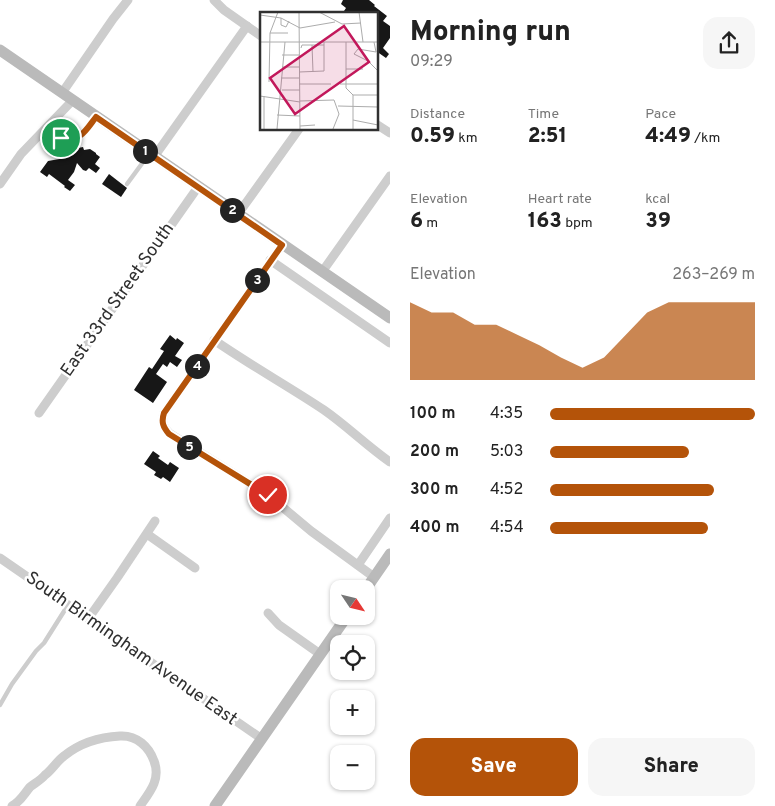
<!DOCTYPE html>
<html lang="en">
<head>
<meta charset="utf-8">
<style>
  :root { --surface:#fff; --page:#f6f6f6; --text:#222; --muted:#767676; --accent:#b45309 }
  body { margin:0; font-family:Overpass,sans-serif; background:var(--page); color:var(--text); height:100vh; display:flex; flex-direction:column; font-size:19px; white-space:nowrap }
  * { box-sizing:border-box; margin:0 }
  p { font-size:16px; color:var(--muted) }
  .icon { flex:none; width:28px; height:28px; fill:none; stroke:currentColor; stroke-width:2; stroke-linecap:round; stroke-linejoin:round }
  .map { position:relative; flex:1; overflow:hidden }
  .details { display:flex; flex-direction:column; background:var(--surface); width:385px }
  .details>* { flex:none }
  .needle { width:32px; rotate:125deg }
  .controls { position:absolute; left:330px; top:580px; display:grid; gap:10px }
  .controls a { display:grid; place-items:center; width:45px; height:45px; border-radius:10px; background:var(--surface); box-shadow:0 1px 4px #0004; font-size:25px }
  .pin { position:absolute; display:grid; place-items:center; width:42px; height:42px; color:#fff; margin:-21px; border:2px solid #fff; border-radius:50%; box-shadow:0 1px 5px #0007 }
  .km { position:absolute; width:25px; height:25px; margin:-12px; border-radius:50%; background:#222; color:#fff; font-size:14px; line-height:25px; text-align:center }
  .round { display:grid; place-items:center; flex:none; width:52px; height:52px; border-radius:15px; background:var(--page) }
  .summary { display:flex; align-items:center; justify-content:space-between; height:85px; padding:0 20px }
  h1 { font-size:28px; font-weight:800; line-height:38px }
  .stats { display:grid; grid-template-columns:repeat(3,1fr); gap:8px; height:85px; padding:5px 20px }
  .stats div { display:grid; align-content:center }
  .stats b { font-size:21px; font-weight:800 }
  .stats small { font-size:14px; font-weight:400 }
  .stats p { font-size:14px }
  .chart { height:140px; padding:10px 20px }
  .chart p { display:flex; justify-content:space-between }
  .chart svg { width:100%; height:90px; margin-top:5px; fill:var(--accent); opacity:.7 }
  .cta { display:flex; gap:10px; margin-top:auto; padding:10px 20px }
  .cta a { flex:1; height:58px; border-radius:15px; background:var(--accent); color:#fff; font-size:20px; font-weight:800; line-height:58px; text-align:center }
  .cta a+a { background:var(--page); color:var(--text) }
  ul { padding:0 20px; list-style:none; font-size:16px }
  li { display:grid; grid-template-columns:80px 60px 1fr; align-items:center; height:38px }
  li i { height:12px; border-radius:6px; background:var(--accent) }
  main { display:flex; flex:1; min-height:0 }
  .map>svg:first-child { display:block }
  .building { fill:#171717 }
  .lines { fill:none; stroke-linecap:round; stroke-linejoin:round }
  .service { stroke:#cdcdcd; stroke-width:4.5 }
  .minor { stroke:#cdcdcd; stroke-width:9 }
  .secondary { stroke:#bababa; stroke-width:11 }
  .route-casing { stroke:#fff; stroke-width:10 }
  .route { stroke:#b45309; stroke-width:6 }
  .labels { text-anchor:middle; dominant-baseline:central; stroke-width:5; stroke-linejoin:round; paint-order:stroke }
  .street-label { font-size:18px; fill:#303030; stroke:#fff }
  .inset-road { fill:none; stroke:#acacac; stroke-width:1 }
  .view { fill:#c2185b; fill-opacity:0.15; stroke:#c2185b; stroke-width:2.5 }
  .inset-edge { fill:none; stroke:#303030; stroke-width:2.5 }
</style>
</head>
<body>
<main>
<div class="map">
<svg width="390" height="806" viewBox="0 0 390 806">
  <rect width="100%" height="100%" fill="#fff"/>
  <!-- building -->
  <g class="building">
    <polygon points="343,0 369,0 375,5 374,6 387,16 383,21 390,26 390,38 383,48 389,54 386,58 376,51 376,26 379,22 376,20 376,14 342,14 346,8 341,4"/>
    <polygon points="78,145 78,148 83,147 84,150 90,149 96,153 96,154 100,157 95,164 100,168 96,173 89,168 86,171 83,170 77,163 74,172 68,180 75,185 70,191 64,187 65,186 49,174 47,177 40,172 48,161 65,158 65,155 67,155 67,152 71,151 71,146"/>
    <polygon points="109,174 127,188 121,197 102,184"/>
    <polygon points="170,335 176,340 177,338 184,343 175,356 182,360 177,367 170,362 167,367 163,364 156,374 167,382 153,403 134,390 149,367 152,369 164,351 160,349"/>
    <polygon points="153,451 160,456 158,458 168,465 170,462 179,468 170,482 163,477 161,479 154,475 156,472 144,464"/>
  </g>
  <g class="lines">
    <!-- service -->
    <g class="service">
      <path d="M48 125C71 150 79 140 96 117"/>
      <polyline points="127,184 149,154"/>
      <polyline points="0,705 12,684 36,651 44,643 68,605"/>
    </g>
    <!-- minor -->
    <g class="minor">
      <polyline points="214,0 224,10 261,36"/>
      <polyline points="62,93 113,19 128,0"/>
      <polyline points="376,124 390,133"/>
      <polyline points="154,157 247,26"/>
      <polyline points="0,184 21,154 72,101"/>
      <polyline points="238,214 299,129"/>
      <path d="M282 245 164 413C161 422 163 427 169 433L268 495 311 531 374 577"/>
      <polyline points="270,260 390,343"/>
      <polyline points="322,272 390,176"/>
      <path d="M214 340C250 365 288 386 324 410 347 426 367 446 390 462"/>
      <polyline points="39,413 198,187"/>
      <polyline points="147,534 195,568"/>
      <polyline points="0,558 262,739"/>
      <polyline points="358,565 390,518"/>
      <polyline points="268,613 279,625 320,654"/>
      <polyline points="88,619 117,578 155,521"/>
      <path d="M12 806C21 801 24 794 30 787 35 783 41 780 45 775 52 770 57 761 64 756 80 743 100 737 120 736 137 735 149 747 154 761 161 779 150 792 140 806"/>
    </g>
    <!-- secondary -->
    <g class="secondary">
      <polyline points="0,50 390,318"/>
      <polyline points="366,589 390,554"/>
      <polyline points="215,806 347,616"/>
    </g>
  </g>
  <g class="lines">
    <defs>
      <path id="route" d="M61 138C80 143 86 130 96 117L282 245 164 413C161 422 163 427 169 434L268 495"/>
    </defs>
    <!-- route casing -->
    <use href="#route" class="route-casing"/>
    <!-- route -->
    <use href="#route" class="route"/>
  </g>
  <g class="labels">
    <!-- street labels -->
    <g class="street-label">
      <text transform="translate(118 300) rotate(-55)">East 33rd Street South</text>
      <text transform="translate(131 649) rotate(35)">South Birmingham Avenue East</text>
    </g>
  </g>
  <!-- overview -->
  <g transform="translate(260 12)">
    <rect width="118" height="118" fill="#fff"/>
    <path class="inset-road" d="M39 0 40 117M59 0 82 12 101 11M99 0 103 30M0 3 21 6 40 16 75 10M21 6V13L26 15 29 9M10 21H28M0 30H118M86 30V76L93 83V117M114 30 116 40 98 37 94 42 108 49 118 59M52 33 53 60M41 36 42 33H64M22 43H39M22 55H39M86 57H103M39 60 64 59V30M21 66H39M9 70 10 21 18 0M39 72H71M80 72H118M22 78H40M93 83H118M0 84 40 90M4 84V117M40 89 74 88 79 102 73 117M78 94 118 95M17 103 40 104M93 108 118 113M40 114 55 113M17 117 25 30"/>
    <path class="view" d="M84 14 109 50 35 102 10 66Z"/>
    <rect width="118" height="118" class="inset-edge"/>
  </g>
</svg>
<div class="controls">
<a><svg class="needle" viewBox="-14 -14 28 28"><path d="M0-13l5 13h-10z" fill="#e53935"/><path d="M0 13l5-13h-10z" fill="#767676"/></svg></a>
<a><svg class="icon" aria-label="locate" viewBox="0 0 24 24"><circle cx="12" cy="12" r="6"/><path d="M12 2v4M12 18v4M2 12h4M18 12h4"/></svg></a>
<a>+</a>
<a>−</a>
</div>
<div class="pin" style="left:61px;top:138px;background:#1e9e55"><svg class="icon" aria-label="arrive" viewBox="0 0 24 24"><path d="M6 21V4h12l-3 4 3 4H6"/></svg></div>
<div class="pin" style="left:268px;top:495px;background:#d93025"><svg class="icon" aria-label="check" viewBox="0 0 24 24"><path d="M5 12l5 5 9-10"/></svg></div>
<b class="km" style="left:145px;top:151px">1</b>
<b class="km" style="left:232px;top:210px">2</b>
<b class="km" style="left:257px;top:280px">3</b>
<b class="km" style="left:197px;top:366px">4</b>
<b class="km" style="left:189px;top:447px">5</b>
</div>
<section class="details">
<div class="summary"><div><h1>Morning run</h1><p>09:29</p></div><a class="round"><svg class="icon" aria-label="share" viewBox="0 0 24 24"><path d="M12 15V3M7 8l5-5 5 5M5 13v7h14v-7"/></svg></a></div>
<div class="stats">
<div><p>Distance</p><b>0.59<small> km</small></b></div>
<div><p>Time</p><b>2:51</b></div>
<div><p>Pace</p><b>4:49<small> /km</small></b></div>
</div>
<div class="stats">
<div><p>Elevation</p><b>6<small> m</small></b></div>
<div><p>Heart rate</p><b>163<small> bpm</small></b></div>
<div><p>kcal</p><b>39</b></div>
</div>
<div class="chart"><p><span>Elevation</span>263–269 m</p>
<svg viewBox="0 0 160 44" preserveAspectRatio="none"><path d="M0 44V6L10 11L20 11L30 17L40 17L50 22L60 27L70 33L80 38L90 33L100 22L110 11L120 6L130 6L140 6L150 6L160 6V44z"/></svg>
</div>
<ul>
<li><b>100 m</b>4:35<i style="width:100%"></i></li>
<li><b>200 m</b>5:03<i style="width:68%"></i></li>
<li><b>300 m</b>4:52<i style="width:80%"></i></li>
<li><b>400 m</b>4:54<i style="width:77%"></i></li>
</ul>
<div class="cta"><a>Save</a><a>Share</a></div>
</section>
</main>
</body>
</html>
